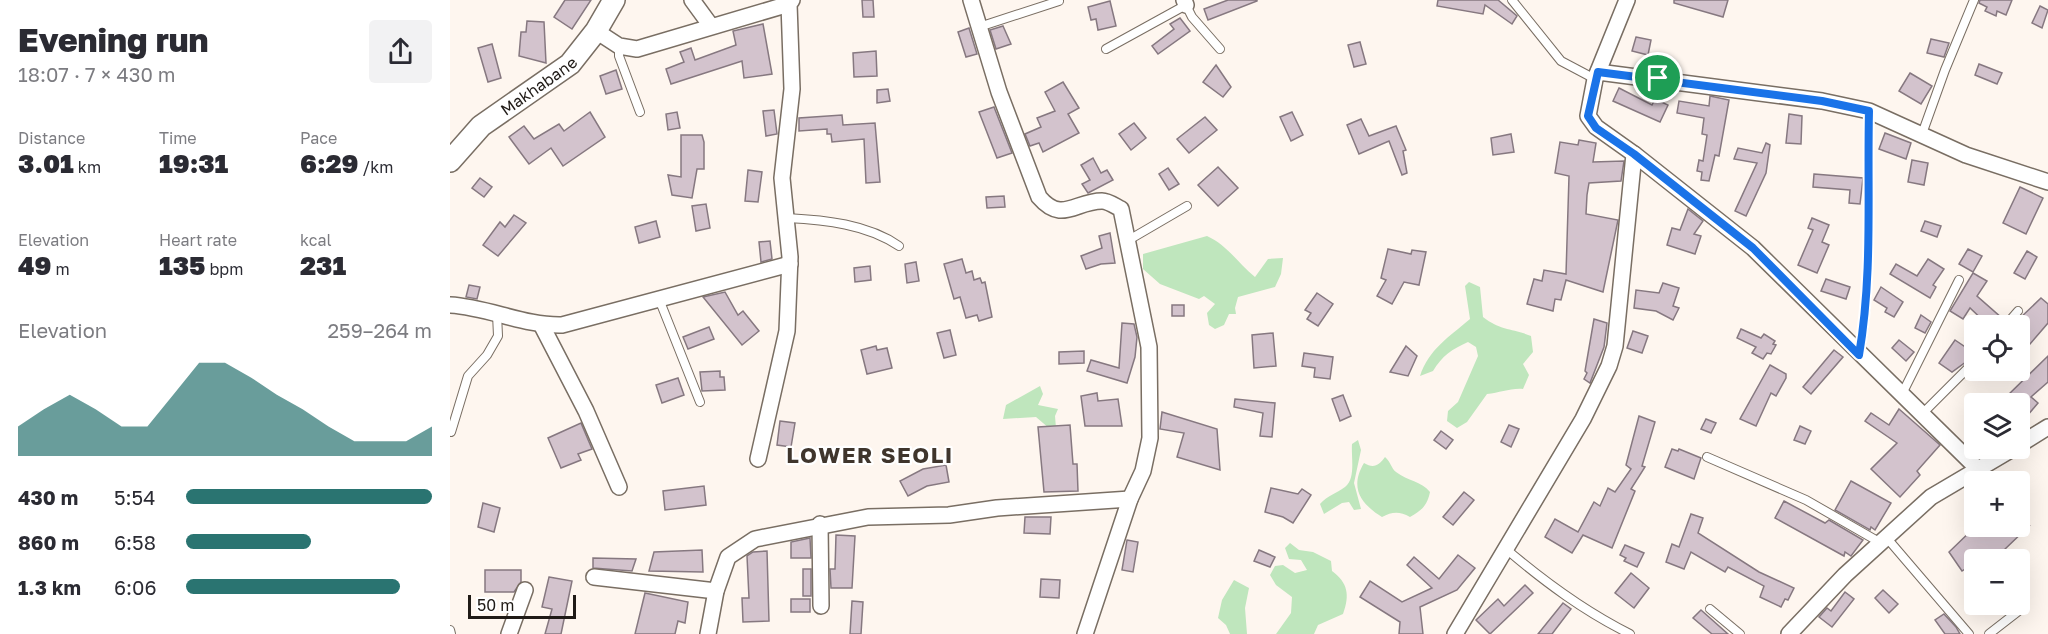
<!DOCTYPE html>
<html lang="en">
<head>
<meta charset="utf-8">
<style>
  :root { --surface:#fff; --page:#f2f2f3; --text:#2b2b33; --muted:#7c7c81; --accent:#2a7471 }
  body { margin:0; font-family:"Golos Text",sans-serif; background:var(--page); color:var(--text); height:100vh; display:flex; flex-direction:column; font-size:22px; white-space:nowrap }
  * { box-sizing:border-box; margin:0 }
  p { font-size:20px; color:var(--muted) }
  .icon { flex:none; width:33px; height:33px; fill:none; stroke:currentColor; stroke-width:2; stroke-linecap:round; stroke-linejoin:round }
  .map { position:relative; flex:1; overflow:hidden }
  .side { display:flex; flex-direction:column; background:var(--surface); width:450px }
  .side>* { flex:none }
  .controls { position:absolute; left:1514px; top:315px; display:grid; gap:12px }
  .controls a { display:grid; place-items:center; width:66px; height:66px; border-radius:6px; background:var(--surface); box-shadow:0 6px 24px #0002; font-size:30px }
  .scale { position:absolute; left:18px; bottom:15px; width:108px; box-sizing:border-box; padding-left:6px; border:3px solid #1f1a16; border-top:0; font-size:16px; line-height:21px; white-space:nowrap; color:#1f1a16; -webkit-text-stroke:4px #fff; paint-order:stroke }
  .pin { position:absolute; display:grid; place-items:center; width:51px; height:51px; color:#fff; margin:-26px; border:3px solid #fff; border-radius:50%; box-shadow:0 2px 6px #0007 }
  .round { display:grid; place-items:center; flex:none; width:63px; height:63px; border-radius:6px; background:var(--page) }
  .headline { display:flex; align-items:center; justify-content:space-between; height:102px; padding:0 18px }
  h1 { font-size:33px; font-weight:800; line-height:45px }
  .figures { display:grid; grid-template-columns:repeat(3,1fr); gap:9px; height:102px; padding:6px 18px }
  .figures div { display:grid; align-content:center }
  .figures b { font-size:26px; font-weight:800 }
  .figures small { font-size:16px; font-weight:400 }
  .figures p { font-size:16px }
  .chart { height:168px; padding:12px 18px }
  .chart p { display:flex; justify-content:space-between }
  .chart svg { width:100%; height:108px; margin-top:6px; fill:var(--accent); opacity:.7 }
  ul { padding:0 18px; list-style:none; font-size:20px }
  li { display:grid; grid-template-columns:96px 72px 1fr; align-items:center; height:45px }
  li i { height:15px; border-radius:8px; background:var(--accent) }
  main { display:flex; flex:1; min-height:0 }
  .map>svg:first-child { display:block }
  .green { fill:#bfe6bd }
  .building { fill:#d3c3cd; stroke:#867880; stroke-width:1.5 }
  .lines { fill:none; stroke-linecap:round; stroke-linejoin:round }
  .lane-casing { stroke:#796e63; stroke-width:10 }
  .street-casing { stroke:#796e63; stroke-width:18 }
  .secondary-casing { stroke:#796e63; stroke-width:24 }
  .lane { stroke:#fff; stroke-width:8 }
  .street { stroke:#fff; stroke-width:15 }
  .secondary { stroke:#fff; stroke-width:21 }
  .route-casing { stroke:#fff; stroke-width:12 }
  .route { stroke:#1a73e8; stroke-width:8 }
  .labels { text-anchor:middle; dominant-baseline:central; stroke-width:4.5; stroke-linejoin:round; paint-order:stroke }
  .street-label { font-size:16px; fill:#1f1a16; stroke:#fff }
  .district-label { font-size:22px; font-weight:bold; letter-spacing:1.5px; fill:#3f352c; stroke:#fff }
</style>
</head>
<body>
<main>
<section class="side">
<div class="headline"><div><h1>Evening run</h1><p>18:07 · 7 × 430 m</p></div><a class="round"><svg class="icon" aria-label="share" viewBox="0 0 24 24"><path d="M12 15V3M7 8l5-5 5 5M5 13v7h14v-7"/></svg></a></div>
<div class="figures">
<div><p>Distance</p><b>3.01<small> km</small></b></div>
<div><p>Time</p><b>19:31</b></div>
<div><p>Pace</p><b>6:29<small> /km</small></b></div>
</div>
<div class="figures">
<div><p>Elevation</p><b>49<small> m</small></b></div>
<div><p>Heart rate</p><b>135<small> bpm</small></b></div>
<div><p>kcal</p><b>231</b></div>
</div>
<div class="chart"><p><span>Elevation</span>259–264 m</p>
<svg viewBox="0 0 160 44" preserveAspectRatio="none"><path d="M0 44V32L10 25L20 19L30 25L40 32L50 32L60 19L70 6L80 6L90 12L100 19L110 25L120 32L130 38L140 38L150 38L160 32V44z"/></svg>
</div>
<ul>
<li><b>430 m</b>5:54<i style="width:100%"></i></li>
<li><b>860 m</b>6:58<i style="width:51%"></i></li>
<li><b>1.3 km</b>6:06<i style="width:87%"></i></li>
</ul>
</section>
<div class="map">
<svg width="1598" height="634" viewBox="0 0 1598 634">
  <rect width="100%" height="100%" fill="#fef6ef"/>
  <!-- green -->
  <g class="green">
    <path d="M757 236C777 245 788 263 805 277L818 259 833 258 831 274 825 287 788 297 785 308 786 314H779L774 325 765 329 759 325 757 313 765 304 754 296 749 299 710 284 693 269V254Z"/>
    <path d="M1019 282 1030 287 1033 317C1051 331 1062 328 1081 336L1083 352 1073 364 1079 375 1073 389C1060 388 1050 393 1037 394L1017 422 1007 428 997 421 998 411 1008 402 1028 356 1026 347 1018 342C1002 349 992 356 983 371L970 376C979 349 999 337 1020 319L1015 286Z"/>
    <polygon points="590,386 593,394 588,405 608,409 605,416 606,428 600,429 586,417 553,419 556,405"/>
    <path d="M908 440 911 450 904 483 911 509 904 510 899 502 892 503 874 514 870 504C878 495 886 494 895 487 906 479 901 457 902 444Z"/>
    <path d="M935 457C941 462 941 468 946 472 958 481 971 481 980 492 977 506 972 510 960 517 949 511 942 512 932 517 911 504 899 488 914 463 924 469 929 465 935 457Z"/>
    <path d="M840 543 849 550 863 552 881 561 882 571C898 583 900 595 893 614L868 625 864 634H826L841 613 842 597 826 585 820 575 825 566 833 565 845 573 857 570 851 560 839 559 835 548Z"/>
    <polygon points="784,580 799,588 795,608 797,634 780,634 776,625 768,618 772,600"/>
  </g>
  <!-- building -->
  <g class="building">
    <polygon points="115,0 141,0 122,29 104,17"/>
    <polygon points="412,0 423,0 424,17 413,17"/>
    <polygon points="778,0 807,0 807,1 758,20 754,9"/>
    <polygon points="988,0 1048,0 1067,16 1062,24 1035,5 1033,14 987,6"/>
    <polygon points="1224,0 1278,0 1273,17 1224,3"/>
    <polygon points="1530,0 1562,0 1556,15 1547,11 1546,16 1535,11 1537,7 1529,3"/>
    <polygon points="660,1 666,26 648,30 646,19 641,20 638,7"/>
    <polygon points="1590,6 1598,10 1592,28 1582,23"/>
    <polygon points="730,18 740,31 708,54 702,46 724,29 720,24"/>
    <polygon points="77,21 94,22 96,63 69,56 71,32 76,32"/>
    <polygon points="313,24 322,74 294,78 292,61 221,84 216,69 234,62 230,52 241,48 245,60 286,45 283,31"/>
    <polygon points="553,26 561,44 546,49 540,30"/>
    <polygon points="519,28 527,54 516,57 508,32"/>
    <polygon points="1186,37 1201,40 1198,55 1182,51"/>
    <polygon points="1481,39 1499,43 1494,57 1477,53"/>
    <polygon points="910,42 916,64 904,67 898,45"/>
    <polygon points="42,44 51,78 38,82 28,48"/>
    <polygon points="426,51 427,76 404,77 403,53"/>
    <polygon points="1529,64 1552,73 1547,84 1525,75"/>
    <polygon points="766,65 781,87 773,97 753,82"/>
    <polygon points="166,70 172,89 156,94 150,76"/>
    <polygon points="1460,73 1482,86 1471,104 1449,91"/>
    <polygon points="613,82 629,108 618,114 629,133 593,152 589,143 580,146 575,134 591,127 587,118 605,111 595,92"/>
    <polygon points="1169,88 1202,105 1205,99 1218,105 1210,122 1163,101"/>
    <polygon points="438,89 440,101 427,103 427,90"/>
    <polygon points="1260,96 1279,100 1269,156 1265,155 1259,181 1251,180 1252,172 1247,171 1249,160 1253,161 1257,135 1252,134 1254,118 1227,113 1229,101 1259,106"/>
    <polygon points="544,107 562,153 547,158 529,112"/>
    <polygon points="324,110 327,134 316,136 313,111"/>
    <polygon points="140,112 155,137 113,166 101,148 79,164 59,137 74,126 84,139 109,124 114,131"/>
    <polygon points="227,112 230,128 218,130 216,114"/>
    <polygon points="842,112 853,135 841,141 830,117"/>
    <polygon points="1339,114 1352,116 1351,144 1336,143"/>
    <polygon points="392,115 393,125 425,123 430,182 416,183 414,139 382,142 381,134 377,134 377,129 349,131 349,118"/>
    <polygon points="755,117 767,130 739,153 727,139"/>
    <polygon points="911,119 919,136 946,126 956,150 953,151 957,173 952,175 939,141 909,154 897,125"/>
    <polygon points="684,123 696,138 681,150 669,134"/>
    <polygon points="1435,133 1461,143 1456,159 1429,149"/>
    <polygon points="1061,134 1064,152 1043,155 1041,138"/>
    <polygon points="231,135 252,135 254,142 254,169 247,169 242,198 222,195 218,175 231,177"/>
    <polygon points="1129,140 1146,143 1143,162 1174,161 1171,181 1139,183 1137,195 1136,214 1168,220 1153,292 1116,280 1111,300 1105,299 1103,311 1077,304 1084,279 1092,281 1094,270 1116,274 1119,176 1105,173 1110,142 1128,145"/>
    <polygon points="1316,143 1320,145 1316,173 1296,216 1285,211 1307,163 1284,159 1288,148 1312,153"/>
    <polygon points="643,158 651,173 657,170 663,180 638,193 632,184 640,180 631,165"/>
    <polygon points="1462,160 1478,163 1474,185 1458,182"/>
    <polygon points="768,167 788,188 768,206 748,185"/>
    <polygon points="718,168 729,184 719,190 709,174"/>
    <polygon points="298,170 312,172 308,202 295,201"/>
    <polygon points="1364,174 1413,178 1410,204 1399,203 1400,190 1363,187"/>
    <polygon points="30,178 42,187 34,197 22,188"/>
    <polygon points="1570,187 1593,198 1576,234 1553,223"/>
    <polygon points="554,196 555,207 537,208 536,197"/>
    <polygon points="256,204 260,228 246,231 242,206"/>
    <polygon points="1238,209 1253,221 1244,234 1251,236 1245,254 1217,245 1222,228 1230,230"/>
    <polygon points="64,215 76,223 48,256 33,245 50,222 55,227"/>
    <polygon points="1362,218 1379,225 1372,242 1379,245 1367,273 1348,265 1363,230 1358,228"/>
    <polygon points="206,221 210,237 189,243 185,227"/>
    <polygon points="1475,221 1491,226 1487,237 1471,231"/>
    <polygon points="660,233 665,263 651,264 636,269 631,256 652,248 649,236"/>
    <polygon points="320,241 322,259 311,262 309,242"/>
    <polygon points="938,249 961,254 962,250 976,252 969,285 954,282 942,304 927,296 936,280 931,278"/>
    <polygon points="1518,249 1532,256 1523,272 1509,264"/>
    <polygon points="1577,251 1587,257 1575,279 1564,273"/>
    <polygon points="512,259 516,273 522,271 524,280 530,278 532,283 535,282 542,317 529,321 527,315 516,318 510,297 504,299 494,264"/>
    <polygon points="1478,259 1494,269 1483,285 1486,287 1480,298 1440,274 1446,264 1467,276"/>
    <polygon points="466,262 469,281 457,283 455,264"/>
    <polygon points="420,266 421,280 405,282 404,268"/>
    <polygon points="1523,273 1537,281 1527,296 1553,319 1549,326 1539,326 1520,308 1513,319 1500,311"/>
    <polygon points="1376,279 1400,287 1396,299 1371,291"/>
    <polygon points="1213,283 1229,288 1223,306 1229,308 1223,320 1206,311 1184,308 1186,290 1209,293"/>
    <polygon points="19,285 30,287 27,299 16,297"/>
    <polygon points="1431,287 1453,302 1444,317 1435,312 1437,308 1424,300"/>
    <polygon points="275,292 288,315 293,311 309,331 292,345 253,297"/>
    <polygon points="867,293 883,304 868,326 857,319 861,313 855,310"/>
    <polygon points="1591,298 1598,304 1598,323 1580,344 1569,334 1569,319"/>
    <rect x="722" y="305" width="12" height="11"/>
    <polygon points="1471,315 1481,322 1475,333 1465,328"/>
    <polygon points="1144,319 1157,323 1154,347 1140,383 1134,379 1137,373 1135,371"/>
    <polygon points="672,323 684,324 687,337 685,357 677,383 637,371 641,360 669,368"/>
    <polygon points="259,327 264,339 238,349 233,337"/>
    <polygon points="1291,329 1311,338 1314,334 1325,341 1323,344 1326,345 1321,354 1317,353 1313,359 1302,353 1306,347 1287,338"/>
    <polygon points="500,330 506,355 494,358 487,333"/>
    <polygon points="1183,331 1198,336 1192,353 1177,348"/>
    <polygon points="823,333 826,366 804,368 802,335"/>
    <polygon points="1449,340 1464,352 1456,361 1442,348"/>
    <polygon points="1505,340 1524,353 1524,356 1502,372 1489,363"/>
    <polygon points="426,346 427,350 437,348 442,368 417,374 411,350"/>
    <polygon points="956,346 967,356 958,376 940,372"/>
    <polygon points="1384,350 1393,357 1361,394 1353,387"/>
    <polygon points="634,351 634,363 609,364 609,352"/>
    <polygon points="854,353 883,357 880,379 864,377 865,368 852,366"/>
    <polygon points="1598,356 1598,382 1581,397 1588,403 1577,416 1569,408 1569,404 1564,404 1557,396"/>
    <polygon points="1320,365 1336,374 1336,378 1326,396 1321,393 1306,426 1290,419"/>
    <polygon points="270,371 270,377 274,377 275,390 252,391 250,372"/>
    <polygon points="228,378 234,395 212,403 206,385"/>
    <polygon points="647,393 648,401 668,399 672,426 635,426 631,396"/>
    <polygon points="893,395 901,416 890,421 882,399"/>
    <polygon points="785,399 825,403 822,437 810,436 813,413 784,407"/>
    <polygon points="1449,409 1490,445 1467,471 1470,475 1450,497 1421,469 1447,443 1415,421 1421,413 1439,425"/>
    <polygon points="712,412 767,429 770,470 727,457 734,433 710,429"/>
    <polygon points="1189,416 1205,422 1192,466 1195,467 1181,489 1185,491 1162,548 1133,535 1122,553 1095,537 1105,519 1128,532 1144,502 1150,506 1158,488 1165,492 1181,469 1176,465"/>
    <polygon points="1256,419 1266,423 1261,433 1251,429"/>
    <polygon points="330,421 345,423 341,447 327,445"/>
    <polygon points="131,423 142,449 128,454 131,460 111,468 98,438"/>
    <polygon points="620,425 623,464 627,464 628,491 594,492 588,427"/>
    <polygon points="1059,425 1069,429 1061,447 1051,442"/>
    <polygon points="1350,426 1361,431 1355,444 1344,440"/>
    <polygon points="991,431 1003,440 996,449 984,440"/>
    <polygon points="1222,449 1228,451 1229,449 1251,458 1244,479 1215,467"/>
    <polygon points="496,465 499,482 477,486 458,496 450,481 473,469"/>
    <polygon points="1401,481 1441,503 1425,530 1421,527 1420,530 1385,510"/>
    <polygon points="254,486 256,505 215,510 213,491"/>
    <polygon points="821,488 848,494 852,489 861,495 843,523 833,517 815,512"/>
    <polygon points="1014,492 1024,500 1003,525 993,517"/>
    <polygon points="1334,501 1375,523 1379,520 1413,540 1401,556 1395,552 1394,556 1325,518"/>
    <polygon points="33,503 50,508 44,532 28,527"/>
    <polygon points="1241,514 1253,518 1248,533 1309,572 1344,588 1338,600 1335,599 1331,607 1310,597 1314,586 1278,567 1275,572 1241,552 1234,569 1216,562 1222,544 1229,547"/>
    <polygon points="575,517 601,517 600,534 574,533"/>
    <polygon points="1526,526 1579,526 1554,550 1562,560 1524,560 1524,563 1512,571 1499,552"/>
    <polygon points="386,535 405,536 402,588 381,588 380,569 385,569"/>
    <polygon points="360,538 361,558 341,558 341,542"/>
    <polygon points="677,540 688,542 683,572 672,570"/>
    <polygon points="1175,545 1194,553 1187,567 1174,561 1176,558 1170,555"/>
    <polygon points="252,550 253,572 199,571 204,552"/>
    <polygon points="809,550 825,557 820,567 804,561"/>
    <polygon points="317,551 319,621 293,622 292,598 299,598 297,556 303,552"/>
    <polygon points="1008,555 1025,568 1007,590 970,607 973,634 949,634 950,622 910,597 920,581 952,602 982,588 957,565 964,557 989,579"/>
    <polygon points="143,558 186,559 182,571 143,568"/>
    <rect x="353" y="569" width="8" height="27"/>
    <polygon points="35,570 71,570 71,582 64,592 35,592"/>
    <polygon points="1181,573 1199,588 1184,608 1165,593"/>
    <polygon points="99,577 122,581 111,634 95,634 102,609 92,607"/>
    <polygon points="591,579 610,580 609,598 590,597"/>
    <polygon points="1075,585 1083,593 1040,634 1026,620 1048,599 1054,606"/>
    <polygon points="1433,590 1448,604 1439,613 1425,598"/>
    <polygon points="1395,592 1404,599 1382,627 1369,617 1377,608 1381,611"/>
    <polygon points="195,593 238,602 235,623 228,621 225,634 185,634"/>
    <rect x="341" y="599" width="19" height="13"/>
    <polygon points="402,601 413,602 411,634 400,634"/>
    <polygon points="1113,603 1121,609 1102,634 1088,634"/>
    <polygon points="1251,610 1278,634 1262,634 1243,618"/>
    <polygon points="1494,614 1506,627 1510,634 1495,634 1485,620"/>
  </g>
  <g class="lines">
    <defs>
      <g id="lane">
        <polyline points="1062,0 1111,61 1145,79"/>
        <polyline points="529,27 609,1"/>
        <polyline points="169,46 169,56 190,112"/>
        <polyline points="656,49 736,5 742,17 770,49"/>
        <polyline points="1472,134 1495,70 1524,0"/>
        <path d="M337 218C375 220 417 224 449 246"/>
        <polyline points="677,241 737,206"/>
        <polyline points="209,299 250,402"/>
        <polyline points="1555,326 1568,311"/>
        <path d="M1410 352C1423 272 1417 191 1419 111"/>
        <polyline points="1451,396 1509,280"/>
        <polyline points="1471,415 1524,362"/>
        <polyline points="1,432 18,376 37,355 48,336 47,314"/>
        <polyline points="1257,457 1356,500 1431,543"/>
        <polyline points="1436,537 1519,634"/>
        <path d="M1056 549C1096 583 1134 611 1180 634"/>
        <polyline points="1260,609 1290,634"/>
        <polyline points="0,630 1,634"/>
        <polyline points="1539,634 1575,606"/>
      </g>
      <g id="street">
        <polyline points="242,0 261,26"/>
        <path d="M521 0 549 92 589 197C612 224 625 201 652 201 658 201 665 206 671 209L699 347 700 438 693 471 680 499 635 634"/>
        <polyline points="734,0 736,5"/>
        <polyline points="146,31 169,46 187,49 339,4"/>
        <polyline points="1148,72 1372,101 1419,111 1516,155 1598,182"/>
        <polyline points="1184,154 1303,248 1530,471"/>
        <path d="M0 305C38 307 74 326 112 325L340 264"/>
        <polyline points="92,326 136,411 169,487"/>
        <polyline points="1569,445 1598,427"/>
        <polyline points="308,459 337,331 340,257 332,178 342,89 339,4 342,0"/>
        <polyline points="370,524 371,606"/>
        <polyline points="144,577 266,591"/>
        <polyline points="59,634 75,590"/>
        <polyline points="258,634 266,591 278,557 305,539 418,517 499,515 547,508 680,499"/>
        <polyline points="1005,634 1133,419 1159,366 1165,346 1184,154 1146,127 1138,116 1145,79 1177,0"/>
        <polyline points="1339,634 1395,575 1481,497 1564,448"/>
      </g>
      <g id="secondary">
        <path id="s1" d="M0 161 31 126 120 64 146 31 164 0"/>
      </g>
    </defs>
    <!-- lane casing -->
    <use href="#lane" class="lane-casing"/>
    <!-- street casing -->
    <use href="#street" class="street-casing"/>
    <!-- secondary casing -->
    <use href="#secondary" class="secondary-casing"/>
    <!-- lane -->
    <use href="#lane" class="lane"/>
    <!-- street -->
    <use href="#street" class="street"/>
    <!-- secondary -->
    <use href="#secondary" class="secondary"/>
  </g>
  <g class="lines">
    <defs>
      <path id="route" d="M1148 72 1372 101 1419 111C1417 192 1423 274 1409 355L1303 248 1184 154 1146 128 1138 116Z"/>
    </defs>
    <!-- route casing -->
    <use href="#route" class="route-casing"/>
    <!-- route -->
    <use href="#route" class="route"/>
  </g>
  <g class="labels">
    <!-- street labels -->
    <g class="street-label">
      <text stroke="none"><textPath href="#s1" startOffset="117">Makhabane</textPath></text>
    </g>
    <!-- district labels -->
    <g class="district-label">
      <text x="420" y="454">LOWER SEOLI</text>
    </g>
  </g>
</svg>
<div class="controls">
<a><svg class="icon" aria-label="locate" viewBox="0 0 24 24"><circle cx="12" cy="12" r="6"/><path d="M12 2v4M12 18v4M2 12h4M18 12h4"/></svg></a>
<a><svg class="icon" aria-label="layers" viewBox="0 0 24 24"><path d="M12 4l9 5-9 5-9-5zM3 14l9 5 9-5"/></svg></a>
<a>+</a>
<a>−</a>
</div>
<div class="scale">50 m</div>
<div class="pin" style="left:1208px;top:78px;background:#1e9e55"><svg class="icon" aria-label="arrive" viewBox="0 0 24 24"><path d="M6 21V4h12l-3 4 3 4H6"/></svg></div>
</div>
</main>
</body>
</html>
